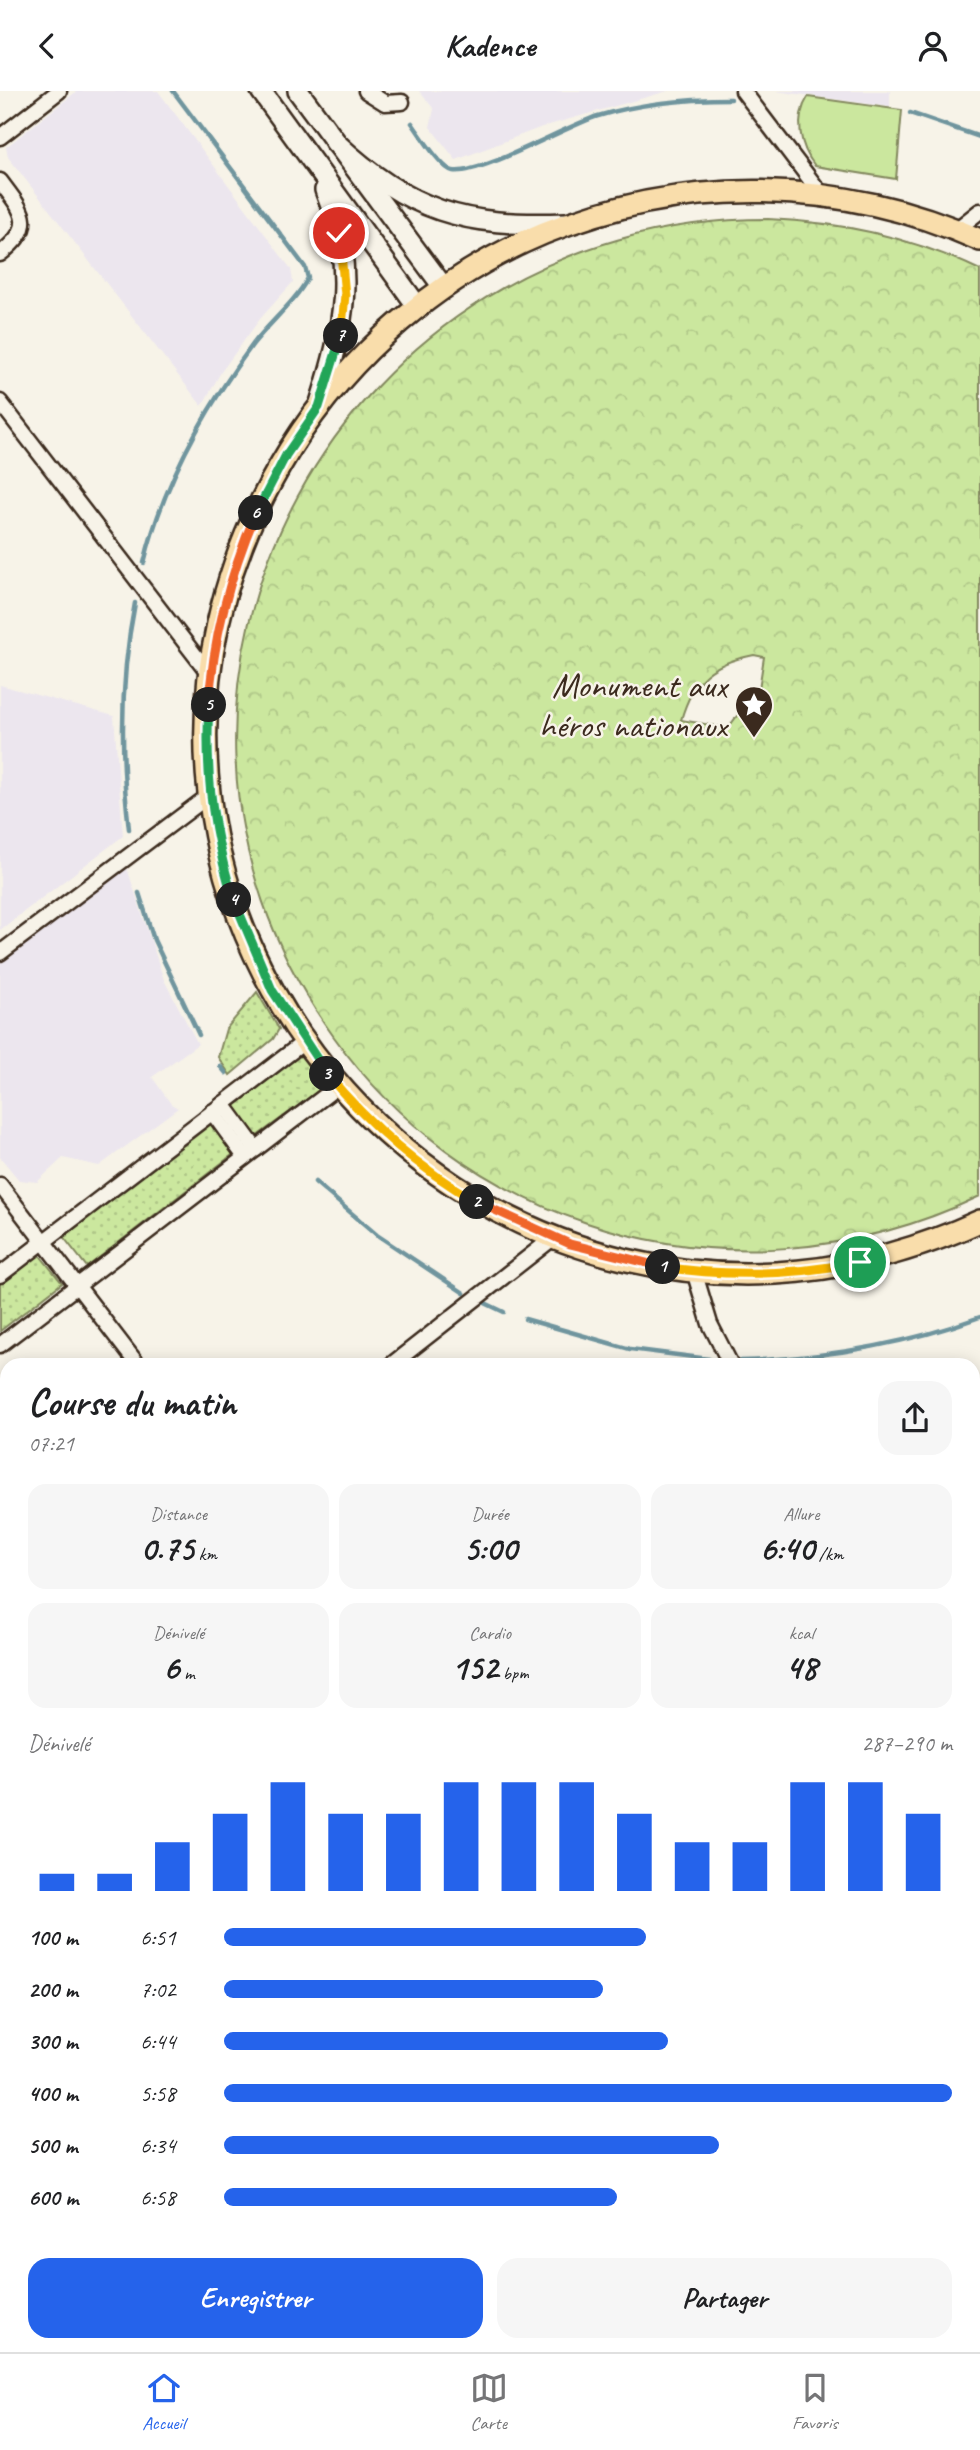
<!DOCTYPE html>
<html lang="fr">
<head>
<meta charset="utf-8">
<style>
  :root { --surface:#fff; --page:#f6f6f6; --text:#202124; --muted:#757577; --line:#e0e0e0; --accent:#2563eb }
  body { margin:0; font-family:Caveat,sans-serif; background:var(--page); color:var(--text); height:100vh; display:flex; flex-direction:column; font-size:26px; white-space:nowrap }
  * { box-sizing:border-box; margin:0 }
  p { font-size:23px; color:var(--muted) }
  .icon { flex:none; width:38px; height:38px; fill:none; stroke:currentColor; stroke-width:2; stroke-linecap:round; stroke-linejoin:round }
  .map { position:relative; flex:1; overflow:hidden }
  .drawer { position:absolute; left:0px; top:1267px; width:980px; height:994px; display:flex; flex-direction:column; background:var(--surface); border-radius:21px 21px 0 0; box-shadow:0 4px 18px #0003 }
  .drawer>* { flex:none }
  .pin { position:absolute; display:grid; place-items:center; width:60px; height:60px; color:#fff; margin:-30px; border:4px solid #fff; border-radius:50%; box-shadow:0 2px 7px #0007 }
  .km { position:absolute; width:35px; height:35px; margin:-18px; border-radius:50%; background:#222; color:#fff; font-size:19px; line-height:35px; text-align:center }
  .round { display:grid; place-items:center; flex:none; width:74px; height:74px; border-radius:21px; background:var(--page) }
  .overview { display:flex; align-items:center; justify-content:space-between; height:119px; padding:0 28px }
  h1 { font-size:38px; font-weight:700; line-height:52px }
  .metrics { display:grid; grid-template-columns:repeat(3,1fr); gap:10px; height:119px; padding:7px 28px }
  .metrics div { display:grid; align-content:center; border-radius:18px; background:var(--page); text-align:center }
  .metrics b { font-size:35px; font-weight:700 }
  .metrics small { font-size:19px; font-weight:400 }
  .metrics p { font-size:19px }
  .chart { height:196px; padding:14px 28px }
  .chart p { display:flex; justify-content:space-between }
  .chart svg { width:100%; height:126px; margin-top:7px; stroke:var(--accent); stroke-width:6 }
  .cta { display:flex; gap:14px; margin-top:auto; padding:14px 28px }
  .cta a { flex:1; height:80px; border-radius:21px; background:var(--accent); color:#fff; font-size:28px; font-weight:700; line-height:80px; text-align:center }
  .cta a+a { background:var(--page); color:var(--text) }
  ul { padding:0 28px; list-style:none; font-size:23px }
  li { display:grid; grid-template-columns:112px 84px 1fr; align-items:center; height:52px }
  li i { height:18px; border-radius:9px; background:var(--accent) }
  header { display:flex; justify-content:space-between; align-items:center; height:91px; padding:0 28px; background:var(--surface); font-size:32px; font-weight:700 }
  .menu { display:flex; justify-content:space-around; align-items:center; height:98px; border-top:2px solid var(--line); background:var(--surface); font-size:19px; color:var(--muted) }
  .menu a { display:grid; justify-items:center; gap:4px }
  .menu .current { color:var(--accent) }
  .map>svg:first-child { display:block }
  .built { fill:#ece6ee }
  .grass { fill:url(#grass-dots); stroke:#83885e; stroke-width:2 }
  .park { fill:url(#park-crowns); stroke:#83885e; stroke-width:2; fill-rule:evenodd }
  .garden { fill:#cbe79e; stroke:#83885e; stroke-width:2 }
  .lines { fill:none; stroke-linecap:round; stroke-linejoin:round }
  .stream { stroke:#6f959e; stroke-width:4.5 }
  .street-casing { stroke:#3b2a1e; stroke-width:19 }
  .secondary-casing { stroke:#3b2a1e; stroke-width:24 }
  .primary-casing { stroke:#3b2a1e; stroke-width:26 }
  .street { stroke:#f7f3e8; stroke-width:14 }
  .secondary { stroke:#f7f3e8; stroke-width:19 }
  .primary { stroke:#f9ddab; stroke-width:21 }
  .split-1-casing { stroke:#fff; stroke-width:14 }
  .split-2-casing { stroke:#fff; stroke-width:14 }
  .split-3-casing { stroke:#fff; stroke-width:14 }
  .split-4-casing { stroke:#fff; stroke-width:14 }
  .split-5-casing { stroke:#fff; stroke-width:14 }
  .split-6-casing { stroke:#fff; stroke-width:14 }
  .split-7-casing { stroke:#fff; stroke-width:14 }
  .split-8-casing { stroke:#fff; stroke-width:14 }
  .split-1 { stroke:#f5b400; stroke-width:9 }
  .split-2 { stroke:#f0652b; stroke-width:9 }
  .split-3 { stroke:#f5b400; stroke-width:9 }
  .split-4 { stroke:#22a559; stroke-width:9 }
  .split-5 { stroke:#22a559; stroke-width:9 }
  .split-6 { stroke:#f0652b; stroke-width:9 }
  .split-7 { stroke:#22a559; stroke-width:9 }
  .split-8 { stroke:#f5b400; stroke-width:9 }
  .labels { text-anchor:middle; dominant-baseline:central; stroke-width:5; stroke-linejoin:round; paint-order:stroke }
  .poi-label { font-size:35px; fill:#3b2a1e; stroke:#f7f3e8; text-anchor:end }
</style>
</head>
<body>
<header><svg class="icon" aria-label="back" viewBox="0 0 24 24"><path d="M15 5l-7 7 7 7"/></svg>Kadence<svg class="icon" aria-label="person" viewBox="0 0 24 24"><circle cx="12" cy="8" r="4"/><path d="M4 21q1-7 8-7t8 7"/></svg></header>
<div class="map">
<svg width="980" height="2261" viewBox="0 0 980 2261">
  <defs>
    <pattern id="grass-dots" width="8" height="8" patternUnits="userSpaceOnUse" patternTransform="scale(1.75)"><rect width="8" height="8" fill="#cbe79e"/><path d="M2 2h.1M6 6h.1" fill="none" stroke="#afc688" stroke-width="1.8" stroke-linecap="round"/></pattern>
    <pattern id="park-crowns" width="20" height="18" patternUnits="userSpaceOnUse" patternTransform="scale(1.75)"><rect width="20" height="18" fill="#cbe79e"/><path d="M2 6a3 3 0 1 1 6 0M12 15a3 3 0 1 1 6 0" fill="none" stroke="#afc688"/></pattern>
  </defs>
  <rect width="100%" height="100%" fill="#f7f3e8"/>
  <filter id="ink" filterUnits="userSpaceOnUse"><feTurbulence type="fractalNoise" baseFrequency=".0143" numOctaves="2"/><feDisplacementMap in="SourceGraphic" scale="14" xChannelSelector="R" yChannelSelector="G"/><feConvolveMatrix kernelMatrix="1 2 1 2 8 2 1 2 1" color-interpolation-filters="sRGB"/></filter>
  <g filter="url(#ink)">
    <!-- built -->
    <g class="built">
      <polygon points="77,0 158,0 291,178 293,191 260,228 221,281 202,315 8,66 6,56"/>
      <polygon points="419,0 668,0 542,36 456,69 430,36 434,18"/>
      <polygon points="775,0 890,0 890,16"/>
      <polygon points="0,594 114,625 123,745 0,839"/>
      <polygon points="125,771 164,889 198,953 152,986 171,1013 178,1017 99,1075 63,1067 37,1091 19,1089 0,1066 0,868"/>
    </g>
    <!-- grass -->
    <g class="grass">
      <polygon points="257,901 279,938 273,948 230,984 218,966 226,938"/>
      <polygon points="299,961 325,995 257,1045 231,1012"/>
      <polygon points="211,1029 236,1061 87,1176 62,1144"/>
      <polygon points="38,1162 62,1192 0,1240 0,1191"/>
    </g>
    <!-- park -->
    <path class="park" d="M768 128C842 131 914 147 980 179V1105C858 1164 716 1176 587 1132 485 1098 396 1033 334 946 81 596 345 128 768 128ZM754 564 764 566 756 617 740 621 728 637 681 629C693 587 712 572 754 564Z"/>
    <!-- garden -->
    <path class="garden" d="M808 6 902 19 896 88 815 75C800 56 794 28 808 6Z"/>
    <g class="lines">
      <!-- stream -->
      <g class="stream">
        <polyline points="910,22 980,46"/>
        <path d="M412 32C420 43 441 78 453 80 479 85 566 35 598 25 641 12 687 8 731 8"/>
        <path d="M144 472C163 392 205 318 253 253 270 231 295 211 308 187L305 176 173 0"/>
        <path d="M129 738C120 662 120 587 135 512"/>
        <polyline points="139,802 154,849 199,944"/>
        <polyline points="220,975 226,982"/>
        <polyline points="315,1091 377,1144 464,1202"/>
        <polyline points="483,1211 504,1221"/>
        <polyline points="525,1228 630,1258 709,1268"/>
        <path d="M741 1270C824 1267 902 1255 980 1226"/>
      </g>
      <defs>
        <g id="street">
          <polyline points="366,0 385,12 402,11"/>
          <polyline points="743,0 822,104"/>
          <polyline points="0,46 59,0"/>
          <path d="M0 90C24 122 37 134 0 163"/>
          <polyline points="956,139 980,120"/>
          <polyline points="0,311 211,585"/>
          <polyline points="0,862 211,703"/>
          <polyline points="223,1013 256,1058"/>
          <polyline points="212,1021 245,1066"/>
          <polyline points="0,1094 138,1274"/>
          <polyline points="694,1180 710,1233 731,1274"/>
          <polyline points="0,1184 304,951"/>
          <polyline points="0,1254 338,995"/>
          <polyline points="391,1274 553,1147"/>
          <polyline points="973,1452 980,1447"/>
          <polyline points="0,1572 7,1566"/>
          <polyline points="973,1594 980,1589"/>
          <polyline points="0,1738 7,1748"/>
          <polyline points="0,1762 7,1756"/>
          <polyline points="973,1824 980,1833"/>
          <polyline points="0,1918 7,1913"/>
          <polyline points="0,1962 7,1971"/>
          <polyline points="973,2123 980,2118"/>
          <polyline points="0,2178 7,2187"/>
          <polyline points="57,2254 62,2261"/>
          <polyline points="223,2254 228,2261"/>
          <polyline points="392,2254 398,2261"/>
          <polyline points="828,2254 829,2261"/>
          <polyline points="90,2261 99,2254"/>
          <polyline points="789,2261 799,2254"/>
        </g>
        <g id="secondary">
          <polyline points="261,0 418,216"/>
          <polyline points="298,0 444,197"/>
          <path d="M335 51C410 121 464 136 566 132"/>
          <path d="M320 312C344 236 357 176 325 99"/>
          <polyline points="973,1982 980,1977"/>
          <polyline points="605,2261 614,2254"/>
        </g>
        <path id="primary" d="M980 149C842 87 685 84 544 142 440 185 350 262 290 358 6 817 491 1355 980 1130"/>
      </defs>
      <!-- street casing -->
      <use href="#street" class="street-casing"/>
      <!-- secondary casing -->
      <use href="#secondary" class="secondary-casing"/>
      <!-- primary casing -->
      <use href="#primary" class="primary-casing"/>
      <!-- street -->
      <use href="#street" class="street"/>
      <!-- secondary -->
      <use href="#secondary" class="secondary"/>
      <!-- primary -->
      <use href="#primary" class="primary"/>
    </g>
  </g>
  <g class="lines" filter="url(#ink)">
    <defs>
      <path id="split-1" d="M663 1176C729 1186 794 1184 860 1171"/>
      <polyline id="split-2" points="477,1111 570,1153 663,1176"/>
      <path id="split-3" d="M327 983C369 1034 420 1078 477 1111"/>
      <polyline id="split-4" points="234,809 272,899 327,983"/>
      <path id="split-5" d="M209 614C205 679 213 746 234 809"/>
      <path id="split-6" d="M209 614C213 547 230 483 256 422"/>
      <polyline id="split-7" points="256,422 286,364 319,316 341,245"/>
      <polyline id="split-8" points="339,142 345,204 341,245"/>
    </defs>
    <!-- split-1 casing -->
    <use href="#split-1" class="split-1-casing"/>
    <!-- split-2 casing -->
    <use href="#split-2" class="split-2-casing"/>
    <!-- split-3 casing -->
    <use href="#split-3" class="split-3-casing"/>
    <!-- split-4 casing -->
    <use href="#split-4" class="split-4-casing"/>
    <!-- split-5 casing -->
    <use href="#split-5" class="split-5-casing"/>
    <!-- split-6 casing -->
    <use href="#split-6" class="split-6-casing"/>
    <!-- split-7 casing -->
    <use href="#split-7" class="split-7-casing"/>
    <!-- split-8 casing -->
    <use href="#split-8" class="split-8-casing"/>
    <!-- split-1 -->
    <use href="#split-1" class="split-1"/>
    <!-- split-2 -->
    <use href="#split-2" class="split-2"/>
    <!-- split-3 -->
    <use href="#split-3" class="split-3"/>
    <!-- split-4 -->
    <use href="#split-4" class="split-4"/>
    <!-- split-5 -->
    <use href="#split-5" class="split-5"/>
    <!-- split-6 -->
    <use href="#split-6" class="split-6"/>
    <!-- split-7 -->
    <use href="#split-7" class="split-7"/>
    <!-- split-8 -->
    <use href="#split-8" class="split-8"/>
  </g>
  <!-- icons -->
  <defs>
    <symbol id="sight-pin" viewBox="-11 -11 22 30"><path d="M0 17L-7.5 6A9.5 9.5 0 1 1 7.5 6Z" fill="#3b2a1e" stroke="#f7f3e8"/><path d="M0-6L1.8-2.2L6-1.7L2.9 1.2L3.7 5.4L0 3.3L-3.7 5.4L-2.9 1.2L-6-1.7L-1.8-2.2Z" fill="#fff"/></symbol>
  </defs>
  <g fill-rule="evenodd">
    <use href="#sight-pin" x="732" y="592" width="44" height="60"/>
  </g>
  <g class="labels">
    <!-- poi labels -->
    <g class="poi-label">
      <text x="727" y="594">Monument aux<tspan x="727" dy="40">héros nationaux</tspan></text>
    </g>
  </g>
</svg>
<div class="pin" style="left:860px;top:1171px;background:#1e9e55"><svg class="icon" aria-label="arrive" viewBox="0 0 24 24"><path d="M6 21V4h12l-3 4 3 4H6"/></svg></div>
<div class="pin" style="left:339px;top:142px;background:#d93025"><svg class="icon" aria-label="check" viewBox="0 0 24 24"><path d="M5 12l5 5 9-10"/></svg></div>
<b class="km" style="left:663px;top:1176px">1</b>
<b class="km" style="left:477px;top:1111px">2</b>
<b class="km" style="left:327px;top:983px">3</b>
<b class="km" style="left:234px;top:809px">4</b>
<b class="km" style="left:209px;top:614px">5</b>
<b class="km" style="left:256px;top:422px">6</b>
<b class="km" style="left:341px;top:245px">7</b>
<section class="drawer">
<div class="overview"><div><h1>Course du matin</h1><p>07:21</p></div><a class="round"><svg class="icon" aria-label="share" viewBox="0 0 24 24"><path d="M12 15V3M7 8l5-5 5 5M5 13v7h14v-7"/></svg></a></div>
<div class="metrics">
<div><p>Distance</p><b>0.75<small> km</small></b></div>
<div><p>Durée</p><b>5:00</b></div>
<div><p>Allure</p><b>6:40<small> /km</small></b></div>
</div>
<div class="metrics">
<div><p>Dénivelé</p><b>6<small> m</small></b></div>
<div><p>Cardio</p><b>152<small> bpm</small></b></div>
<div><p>kcal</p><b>48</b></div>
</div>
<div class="chart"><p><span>Dénivelé</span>287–290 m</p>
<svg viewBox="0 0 160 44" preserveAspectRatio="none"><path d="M5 44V38M15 44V38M25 44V27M35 44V17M45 44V6M55 44V17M65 44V17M75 44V6M85 44V6M95 44V6M105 44V17M115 44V27M125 44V27M135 44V6M145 44V6M155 44V17"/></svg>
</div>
<ul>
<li><b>100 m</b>6:51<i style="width:58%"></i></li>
<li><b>200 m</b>7:02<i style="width:52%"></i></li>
<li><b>300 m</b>6:44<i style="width:61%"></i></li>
<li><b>400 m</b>5:58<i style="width:100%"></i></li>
<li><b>500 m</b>6:34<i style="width:68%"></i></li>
<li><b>600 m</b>6:58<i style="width:54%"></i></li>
</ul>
<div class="cta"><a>Enregistrer</a><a>Partager</a></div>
</section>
</div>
<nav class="menu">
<a class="current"><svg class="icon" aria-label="home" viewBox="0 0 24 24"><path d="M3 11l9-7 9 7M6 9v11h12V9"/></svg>Accueil</a>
<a><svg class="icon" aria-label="map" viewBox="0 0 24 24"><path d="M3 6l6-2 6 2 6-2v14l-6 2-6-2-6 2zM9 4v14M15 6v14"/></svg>Carte</a>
<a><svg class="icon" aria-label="saved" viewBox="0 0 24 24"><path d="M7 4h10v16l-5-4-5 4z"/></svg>Favoris</a>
</nav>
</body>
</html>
